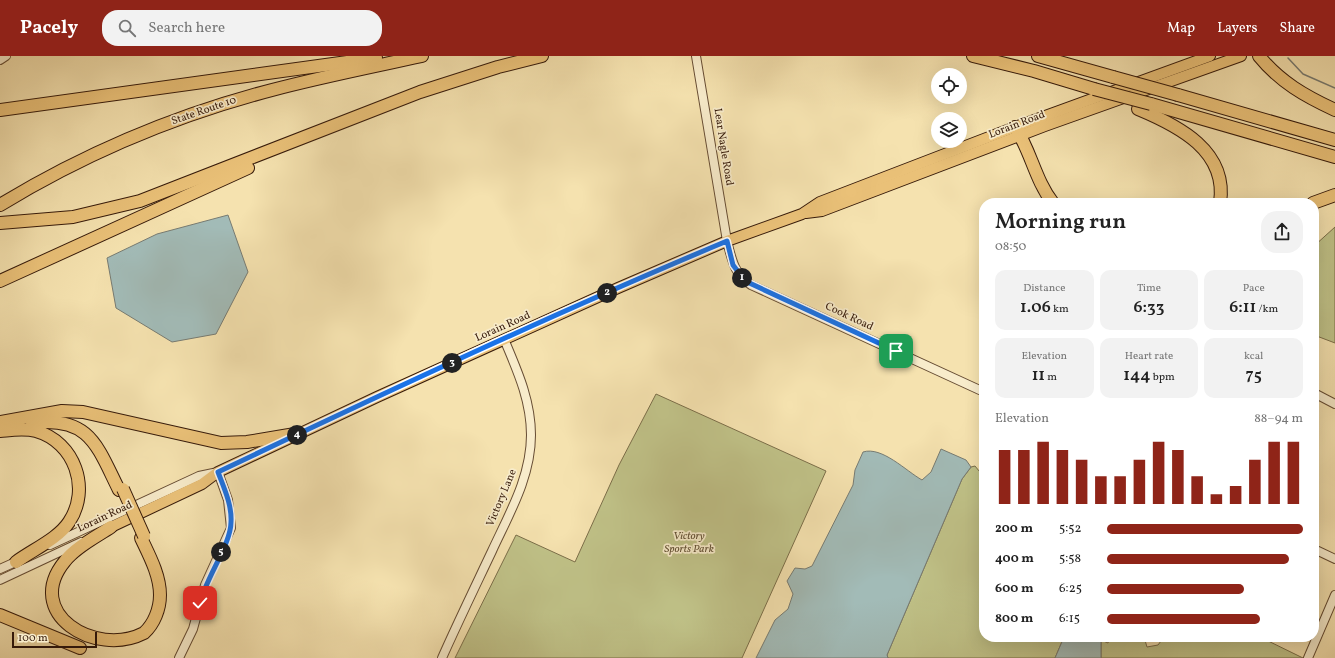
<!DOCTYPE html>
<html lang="en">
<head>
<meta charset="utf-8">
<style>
  :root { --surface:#fff; --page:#f2f2f2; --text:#222; --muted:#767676; --accent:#8f2418 }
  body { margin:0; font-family:Vollkorn,serif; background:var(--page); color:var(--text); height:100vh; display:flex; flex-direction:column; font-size:15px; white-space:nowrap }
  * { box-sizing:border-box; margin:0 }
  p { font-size:13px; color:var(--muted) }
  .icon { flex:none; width:22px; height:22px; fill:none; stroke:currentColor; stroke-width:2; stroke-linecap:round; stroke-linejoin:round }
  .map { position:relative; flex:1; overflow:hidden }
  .sheet { position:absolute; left:979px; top:142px; width:340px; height:444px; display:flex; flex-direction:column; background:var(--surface); border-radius:16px; box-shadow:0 4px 16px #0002 }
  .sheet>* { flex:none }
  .fabs { position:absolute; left:931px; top:12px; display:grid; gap:8px }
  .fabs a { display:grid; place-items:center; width:36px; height:36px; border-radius:50%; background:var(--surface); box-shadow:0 4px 16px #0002; font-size:20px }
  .scale { position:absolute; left:12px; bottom:10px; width:85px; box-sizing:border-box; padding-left:4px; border:2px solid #361a0a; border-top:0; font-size:11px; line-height:14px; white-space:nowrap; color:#361a0a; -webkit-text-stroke:3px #f8eccb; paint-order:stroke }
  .pin { position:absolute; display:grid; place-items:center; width:34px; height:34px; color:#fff; margin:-17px; border-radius:8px; box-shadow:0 2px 6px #0006 }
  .km { position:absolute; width:20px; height:20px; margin:-10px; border-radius:50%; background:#222; color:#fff; font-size:11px; line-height:20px; text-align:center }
  .round { display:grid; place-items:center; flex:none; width:42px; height:42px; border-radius:16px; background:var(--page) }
  .head { display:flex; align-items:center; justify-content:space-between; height:68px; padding:0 16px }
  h1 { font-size:22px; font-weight:600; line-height:30px }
  .stats { display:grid; grid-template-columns:repeat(3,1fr); gap:6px; height:68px; padding:4px 16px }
  .stats div { display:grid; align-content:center; border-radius:10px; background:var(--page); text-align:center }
  .stats b { font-size:17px; font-weight:600 }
  .stats small { font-size:11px; font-weight:400 }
  .stats p { font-size:11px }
  .chart { height:112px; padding:8px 16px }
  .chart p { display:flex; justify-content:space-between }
  .chart svg { width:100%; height:72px; margin-top:4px; stroke:var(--accent); stroke-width:6 }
  ul { padding:0 16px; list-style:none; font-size:13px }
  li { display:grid; grid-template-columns:64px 48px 1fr; align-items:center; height:30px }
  li i { height:10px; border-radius:5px; background:var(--accent) }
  header { display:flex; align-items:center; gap:24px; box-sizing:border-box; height:56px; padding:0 20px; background:var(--accent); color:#fff }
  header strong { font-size:19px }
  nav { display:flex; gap:22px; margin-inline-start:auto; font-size:14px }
  .search { width:280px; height:36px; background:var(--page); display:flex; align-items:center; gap:10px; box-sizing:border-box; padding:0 14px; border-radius:16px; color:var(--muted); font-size:15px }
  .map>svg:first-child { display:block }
  .green { fill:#c0c288; stroke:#7b6e49 }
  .water { fill:#a2bbb7; stroke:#777b72 }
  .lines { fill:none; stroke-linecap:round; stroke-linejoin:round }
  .stream { stroke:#777b72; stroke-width:1.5 }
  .minor-casing { stroke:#664c33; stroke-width:10 }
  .major-casing { stroke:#361a0a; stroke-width:12 }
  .highway-casing { stroke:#361a0a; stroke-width:14 }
  .minor { stroke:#f8eccb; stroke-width:8 }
  .major { stroke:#eac178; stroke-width:10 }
  .highway { stroke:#eac178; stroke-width:12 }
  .highway-bridge-casing { stroke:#361a0a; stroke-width:14; stroke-linecap:butt }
  .highway-bridge { stroke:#eac178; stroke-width:12 }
  .route-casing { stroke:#fff; stroke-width:8 }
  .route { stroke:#1a73e8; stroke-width:5 }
  .labels { text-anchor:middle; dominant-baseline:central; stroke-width:3.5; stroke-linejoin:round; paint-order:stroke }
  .street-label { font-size:11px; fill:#361a0a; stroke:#f8eccb }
  .park-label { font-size:11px; font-style:italic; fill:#5f4c30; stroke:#f8eccb }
</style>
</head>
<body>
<header>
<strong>Pacely</strong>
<div class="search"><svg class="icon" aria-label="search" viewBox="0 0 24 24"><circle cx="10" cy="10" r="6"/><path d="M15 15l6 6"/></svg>Search here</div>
<nav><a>Map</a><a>Layers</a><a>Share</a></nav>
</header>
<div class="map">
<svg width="1335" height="602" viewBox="0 0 1335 602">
  <rect width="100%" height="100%" fill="#f5e2af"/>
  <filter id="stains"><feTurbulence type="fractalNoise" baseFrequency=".005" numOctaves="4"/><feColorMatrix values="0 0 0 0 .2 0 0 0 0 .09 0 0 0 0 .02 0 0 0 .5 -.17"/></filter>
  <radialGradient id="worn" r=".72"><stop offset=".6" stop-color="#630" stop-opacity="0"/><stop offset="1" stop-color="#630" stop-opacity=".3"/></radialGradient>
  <!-- green -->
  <g class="green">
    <polygon points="1335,171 1335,287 1314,279 1314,190"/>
    <polygon points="656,338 826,415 742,602 455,602 516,479 575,506 619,409"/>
    <polygon points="975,410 984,421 984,581 1064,581 1055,602 888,602 887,599 962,423 971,411"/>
    <polygon points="1110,581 1144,581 1147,591 1158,589 1164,581 1260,581 1303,602 1101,602 1101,584 1108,587"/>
  </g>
  <!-- water -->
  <g class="water">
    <polygon points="228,159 248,216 216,278 172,286 116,252 107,202 157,178"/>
    <path d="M941 393 966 404 971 411 962 423 887 599 888 602H756L775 564 788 553 793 538 787 525 795 512 805 513 812 510 853 429 855 414 863 396C882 390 906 415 922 424L931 416Z"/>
    <polygon points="1064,581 1099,581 1101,584 1101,602 1055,602"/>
  </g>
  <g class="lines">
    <!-- stream -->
    <polyline class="stream" points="1288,2 1303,18 1335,32"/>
    <defs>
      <g id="minor">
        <path d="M696 0 727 185C732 204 734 218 751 229L984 336"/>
        <polyline points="0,4 6,0"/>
        <polyline points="1314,337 1335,348"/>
        <polyline points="50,489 199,420 218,416 228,444 231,472 205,529 193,573 179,602"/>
        <polyline points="1314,493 1335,503"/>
        <polyline points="0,513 20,504"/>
        <polyline points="0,524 81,486"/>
        <path d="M442 602C458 566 475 531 492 495 509 458 531 421 531 379 531 344 517 314 504 283"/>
        <polyline points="1308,602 1335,539"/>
      </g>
      <g id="major">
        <polyline points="806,157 822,155 1045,70 1241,0"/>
        <polyline points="111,471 202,428 218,416 377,341 618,232 727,185 802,158 820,146 1015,71 1210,0"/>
      </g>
      <g id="highway">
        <polyline points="973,0 1034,15 1094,33"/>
        <polyline points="1038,0 1113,21"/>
        <path d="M1259 0C1280 26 1305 40 1335 54"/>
        <polyline points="1178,39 1335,84"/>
        <polyline points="1151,48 1335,101"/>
        <path d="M1138 53C1179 70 1228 95 1220 147"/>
        <polyline points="0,54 376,2"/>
        <path d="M1015 71C1031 95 1035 124 1053 147"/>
        <polyline points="1313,147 1335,139"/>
        <path d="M0 149C84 98 176 59 272 34 321 21 372 11 422 0"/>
        <polyline points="0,167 73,161 140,145 420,36 498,11 542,0"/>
        <polyline points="0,225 248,112"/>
        <polyline points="0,366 62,355 83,356 221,387 247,386 301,377"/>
        <path d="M32 367C90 360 97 390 119 434"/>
        <path d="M0 375C12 374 24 372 36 375 75 386 91 433 69 466 58 483 32 494 16 506"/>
        <path d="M111 471C96 481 76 491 65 505 22 557 95 602 144 577 154 568 160 553 160 539 160 519 149 499 141 482"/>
        <polyline points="0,559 80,592"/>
      </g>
    </defs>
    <!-- minor casing -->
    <use href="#minor" class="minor-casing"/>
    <!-- major casing -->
    <use href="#major" class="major-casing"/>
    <!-- highway casing -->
    <use href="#highway" class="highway-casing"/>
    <!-- minor -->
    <use href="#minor" class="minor"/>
    <!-- major -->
    <use href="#major" class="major"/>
    <!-- highway -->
    <use href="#highway" class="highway"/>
    <defs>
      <g id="highway-bridge">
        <polyline points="1113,21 1178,39"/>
        <polyline points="1094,33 1151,48"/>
        <polyline points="123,433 144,480"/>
      </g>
    </defs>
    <!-- highway-bridge casing -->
    <use href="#highway-bridge" class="highway-bridge-casing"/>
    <!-- highway-bridge -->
    <use href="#highway-bridge" class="highway-bridge"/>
  </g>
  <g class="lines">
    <defs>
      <path id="route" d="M200 547C206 522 231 488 231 466 232 449 224 432 218 416 386 336 555 257 727 185L733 209 745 225 896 295"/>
    </defs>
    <!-- route casing -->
    <use href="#route" class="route-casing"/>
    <!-- route -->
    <use href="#route" class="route"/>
  </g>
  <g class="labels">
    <!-- street labels -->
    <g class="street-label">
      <text transform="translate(204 55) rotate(-19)">State Route 10</text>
      <text transform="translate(1017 69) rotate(-21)">Lorain Road</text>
      <text transform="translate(723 91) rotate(81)">Lear Nagle Road</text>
      <text transform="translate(849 261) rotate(25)">Cook Road</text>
      <text transform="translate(503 271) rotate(-24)">Lorain Road</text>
      <text transform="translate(502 442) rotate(-67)">Victory Lane</text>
      <text transform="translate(105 461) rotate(-25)">Lorain Road</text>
    </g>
    <!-- park labels -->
    <g class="park-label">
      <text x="689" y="480">Victory<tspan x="689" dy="13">Sports Park</tspan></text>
    </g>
  </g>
  <rect width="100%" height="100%" filter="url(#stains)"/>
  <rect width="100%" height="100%" fill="url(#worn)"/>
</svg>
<div class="fabs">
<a><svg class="icon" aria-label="locate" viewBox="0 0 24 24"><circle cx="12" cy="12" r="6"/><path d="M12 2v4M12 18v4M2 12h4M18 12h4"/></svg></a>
<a><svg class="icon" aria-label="layers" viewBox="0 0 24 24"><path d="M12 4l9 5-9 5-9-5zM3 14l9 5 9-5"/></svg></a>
</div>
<div class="scale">100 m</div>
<div class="pin" style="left:896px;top:295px;background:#1e9e55"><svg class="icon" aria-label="arrive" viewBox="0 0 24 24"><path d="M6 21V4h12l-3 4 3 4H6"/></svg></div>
<div class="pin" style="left:200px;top:547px;background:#d93025"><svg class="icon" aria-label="check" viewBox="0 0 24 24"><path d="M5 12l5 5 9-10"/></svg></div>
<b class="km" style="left:742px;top:222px">1</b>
<b class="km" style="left:607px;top:237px">2</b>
<b class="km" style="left:452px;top:307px">3</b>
<b class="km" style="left:297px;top:379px">4</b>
<b class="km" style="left:221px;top:496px">5</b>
<section class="sheet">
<div class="head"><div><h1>Morning run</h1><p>08:50</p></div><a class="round"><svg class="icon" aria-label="share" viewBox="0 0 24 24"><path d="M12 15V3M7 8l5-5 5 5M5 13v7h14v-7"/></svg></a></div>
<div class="stats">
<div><p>Distance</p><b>1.06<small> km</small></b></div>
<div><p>Time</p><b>6:33</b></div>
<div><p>Pace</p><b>6:11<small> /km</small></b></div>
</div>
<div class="stats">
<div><p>Elevation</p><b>11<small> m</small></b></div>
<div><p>Heart rate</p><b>144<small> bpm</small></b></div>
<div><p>kcal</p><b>75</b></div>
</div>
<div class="chart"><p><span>Elevation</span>88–94 m</p>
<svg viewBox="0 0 160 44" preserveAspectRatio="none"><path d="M5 44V11M15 44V11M25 44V6M35 44V11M45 44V17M55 44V27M65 44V27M75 44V17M85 44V6M95 44V11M105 44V27M115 44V38M125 44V33M135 44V17M145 44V6M155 44V6"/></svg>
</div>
<ul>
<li><b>200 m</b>5:52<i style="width:100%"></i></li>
<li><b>400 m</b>5:58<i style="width:93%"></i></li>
<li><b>600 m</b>6:25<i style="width:70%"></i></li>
<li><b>800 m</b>6:15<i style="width:78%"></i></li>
</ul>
</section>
</div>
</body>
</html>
